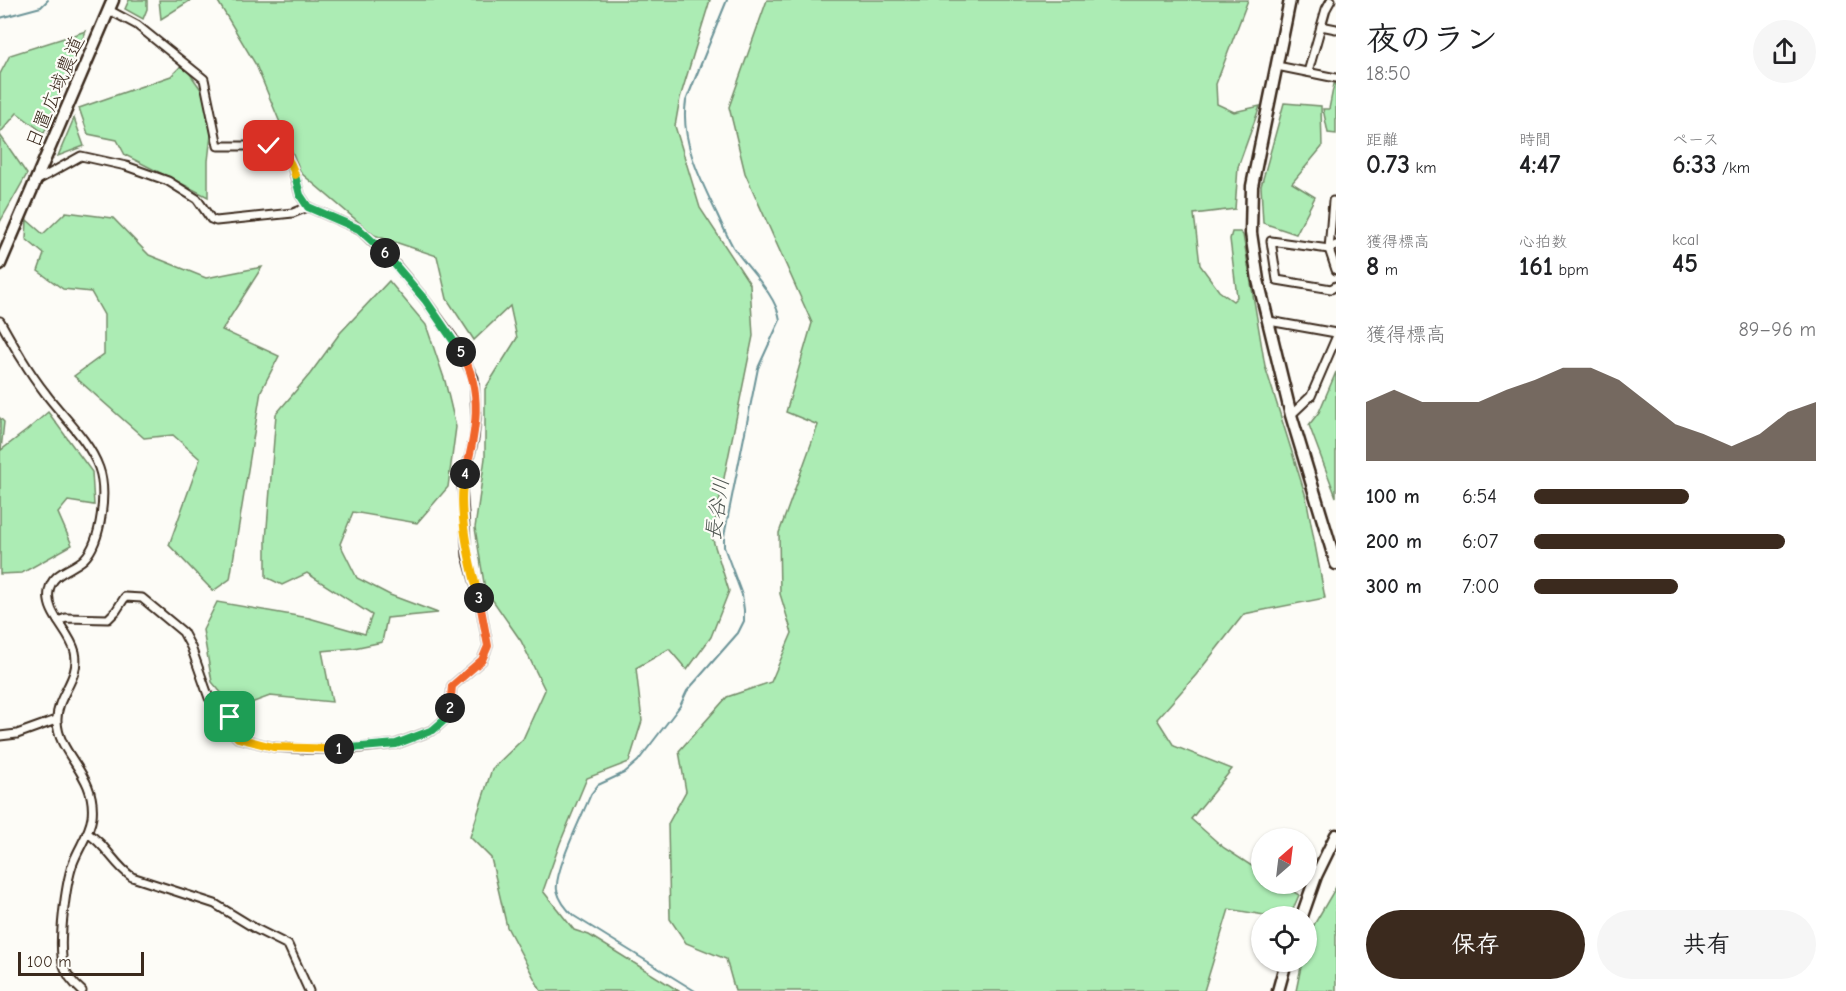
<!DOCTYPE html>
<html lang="ja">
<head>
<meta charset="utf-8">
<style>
  :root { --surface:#fff; --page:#f6f6f6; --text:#202124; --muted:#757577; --accent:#3b2a1e }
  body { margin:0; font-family:"Comic Neue","Klee One",sans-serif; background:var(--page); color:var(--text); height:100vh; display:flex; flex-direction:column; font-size:22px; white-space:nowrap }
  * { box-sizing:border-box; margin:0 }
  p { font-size:20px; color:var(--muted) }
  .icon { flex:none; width:33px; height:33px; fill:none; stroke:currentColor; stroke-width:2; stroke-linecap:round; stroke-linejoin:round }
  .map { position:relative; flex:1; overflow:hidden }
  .drawer { display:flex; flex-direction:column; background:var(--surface); width:510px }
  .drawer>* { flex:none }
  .needle { width:39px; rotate:28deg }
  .buttons { position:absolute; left:1251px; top:828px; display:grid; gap:12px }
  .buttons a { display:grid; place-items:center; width:66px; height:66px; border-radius:50%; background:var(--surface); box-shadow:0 2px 4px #0004; font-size:30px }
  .scale { position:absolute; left:18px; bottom:15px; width:126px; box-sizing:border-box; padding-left:6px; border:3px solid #3b2a1e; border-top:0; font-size:16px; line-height:21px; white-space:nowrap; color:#3b2a1e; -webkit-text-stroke:4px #fdfcf7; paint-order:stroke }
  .pin { position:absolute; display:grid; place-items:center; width:51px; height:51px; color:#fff; margin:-26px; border-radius:12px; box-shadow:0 3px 9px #0006 }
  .km { position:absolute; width:30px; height:30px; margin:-15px; border-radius:50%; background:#222; color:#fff; font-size:16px; line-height:30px; text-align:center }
  .round { display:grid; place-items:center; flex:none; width:63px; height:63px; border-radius:32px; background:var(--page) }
  .head { display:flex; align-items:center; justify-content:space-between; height:102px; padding:0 30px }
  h1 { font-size:33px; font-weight:700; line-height:45px }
  .metrics { display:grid; grid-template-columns:repeat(3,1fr); gap:9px; height:102px; padding:6px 30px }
  .metrics div { display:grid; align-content:center }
  .metrics b { font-size:26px; font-weight:700 }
  .metrics small { font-size:16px; font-weight:400 }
  .metrics p { font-size:16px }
  .chart { height:168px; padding:12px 30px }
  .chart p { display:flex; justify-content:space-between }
  .chart svg { width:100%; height:108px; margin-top:6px; fill:var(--accent); opacity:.7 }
  .cta { display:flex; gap:12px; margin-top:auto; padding:12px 30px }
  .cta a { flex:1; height:69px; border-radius:36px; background:var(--accent); color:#fff; font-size:24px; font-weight:700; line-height:69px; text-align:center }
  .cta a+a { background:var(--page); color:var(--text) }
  ul { padding:0 30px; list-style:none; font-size:20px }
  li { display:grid; grid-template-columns:96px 72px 1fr; align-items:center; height:45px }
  li i { height:15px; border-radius:8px; background:var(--accent) }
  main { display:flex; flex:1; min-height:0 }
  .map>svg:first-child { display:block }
  .green { fill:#acecb4; stroke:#748b69; stroke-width:1.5 }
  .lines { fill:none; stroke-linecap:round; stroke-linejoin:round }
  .stream { stroke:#6c9498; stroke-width:2 }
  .street-casing { stroke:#3b2a1e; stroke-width:11 }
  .secondary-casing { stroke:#3b2a1e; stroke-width:15 }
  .street { stroke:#fdfcf7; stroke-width:7 }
  .secondary { stroke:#fdfcf7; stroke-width:10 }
  .split-1-casing { stroke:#fff; stroke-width:12 }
  .split-2-casing { stroke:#fff; stroke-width:12 }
  .split-3-casing { stroke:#fff; stroke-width:12 }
  .split-4-casing { stroke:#fff; stroke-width:12 }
  .split-5-casing { stroke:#fff; stroke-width:12 }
  .split-6-casing { stroke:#fff; stroke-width:12 }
  .split-7-casing { stroke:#fff; stroke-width:12 }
  .split-8-casing { stroke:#fff; stroke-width:12 }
  .split-1 { stroke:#f5b400; stroke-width:8 }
  .split-2 { stroke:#22a559; stroke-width:8 }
  .split-3 { stroke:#f0652b; stroke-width:8 }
  .split-4 { stroke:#f5b400; stroke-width:8 }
  .split-5 { stroke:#f0652b; stroke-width:8 }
  .split-6 { stroke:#22a559; stroke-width:8 }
  .split-7 { stroke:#22a559; stroke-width:8 }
  .split-8 { stroke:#f5b400; stroke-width:8 }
  .labels { text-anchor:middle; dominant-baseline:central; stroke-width:4.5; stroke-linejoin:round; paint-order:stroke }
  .street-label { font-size:20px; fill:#3b2a1e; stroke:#fdfcf7 }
  .water-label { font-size:21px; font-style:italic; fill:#4f5651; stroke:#fdfcf7 }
</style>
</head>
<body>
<main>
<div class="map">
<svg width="1336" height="991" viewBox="0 0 1336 991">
  <rect width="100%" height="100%" fill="#fdfcf7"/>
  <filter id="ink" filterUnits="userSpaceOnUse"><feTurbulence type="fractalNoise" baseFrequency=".0167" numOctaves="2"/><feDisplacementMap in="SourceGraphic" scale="12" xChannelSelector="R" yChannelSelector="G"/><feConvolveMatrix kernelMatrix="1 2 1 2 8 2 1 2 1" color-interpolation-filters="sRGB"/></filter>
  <g filter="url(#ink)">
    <!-- green -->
    <g class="green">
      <polygon points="129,0 147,0 147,9 143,19 125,9"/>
      <polygon points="159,0 191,0 161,19"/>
      <polygon points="217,0 710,0 680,98 675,126 700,208 750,284 753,336 712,537 729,591 711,637 687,670 669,649 636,668 642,721 629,762 587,778 560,843 543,891 574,930 589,935 679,991 541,991 507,927 491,858 470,837 492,769 523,739 545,690 521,641 485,589 475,528 485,458 485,389 517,338 510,306 474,340 447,299 437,256 374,235 301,173 256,65"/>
      <polygon points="767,0 1248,0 1216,84 1217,104 1234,112 1260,106 1238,167 1235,209 1194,214 1200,265 1219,291 1233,301 1237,297 1230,239 1232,232 1240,232 1243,235 1265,366 1306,497 1325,598 1244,614 1196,675 1157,719 1174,746 1232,769 1191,819 1224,848 1261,872 1262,884 1281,884 1299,895 1290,916 1270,916 1229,909 1204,991 735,991 726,959 686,943 670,919 668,824 686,791 679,751 727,697 771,682 792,633 780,594 779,533 818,425 786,412 812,323 745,173 729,107"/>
      <polygon points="86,31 44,133 17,113 0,133 0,74 10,55"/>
      <polygon points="183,64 214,108 208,161 208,197 125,155 117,140 88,134 79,108 171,76"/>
      <polygon points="1334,84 1336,84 1336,134 1328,133 1323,109 1329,109"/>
      <polygon points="1284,103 1321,106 1322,147 1292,183 1315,197 1296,234 1263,223 1261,186"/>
      <polygon points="74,118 84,146 58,156"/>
      <polygon points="0,135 27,174 0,222"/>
      <polygon points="66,212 113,218 149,255 206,278 262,267 222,330 279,356 261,391 230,579 213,591 169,545 200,459 173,435 144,438 74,376 104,354 104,315 91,292 63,289 38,271 44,254 26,239 27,220 43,234"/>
      <polygon points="389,281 426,325 445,381 456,427 448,487 417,523 353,512 340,544 357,578 390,595 438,613 387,618 382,642 354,648 322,651 332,702 270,696 235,709 212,682 203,630 217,602 309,618 365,634 372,615 307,573 282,585 266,577 266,540 276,414 310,374 340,333"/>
      <polygon points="1336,372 1336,497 1309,425 1319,412"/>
      <polygon points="48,412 92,472 94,505 68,501 58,513 72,545 22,573 0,574 0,418 4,422 1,450 26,431"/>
      <polygon points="1336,887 1336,991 1296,991 1302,962 1306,962 1308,935"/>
    </g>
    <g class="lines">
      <!-- stream -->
      <g class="stream">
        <polyline points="0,18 41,7 48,0"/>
        <path d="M695 991 574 916C566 909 560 902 557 890 554 871 583 814 591 794L598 785 624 773 638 761 680 706 687 691 738 633 744 621V610L742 595 724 547V536L758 368 780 320C776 294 747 268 733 247 727 236 722 225 717 214 700 179 680 140 686 101L727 0"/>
      </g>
      <defs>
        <g id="street">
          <polyline points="109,10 137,25 204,79 218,146 269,146 280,149 292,165 300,195 308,207"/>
          <polyline points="1321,26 1336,29"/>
          <polyline points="1277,66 1336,78"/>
          <polyline points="1308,72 1326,9 1331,0"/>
          <polyline points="38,180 81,156 126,166 168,181 197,199 211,219 216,221 293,213 308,207 359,229 396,265 426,301 453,338 474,378 476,418 474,439 462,486 467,556 479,598 488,646 482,660 452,686 449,716 433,730 396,744 349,749 306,749 273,747 238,738 232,732 230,717 209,698 191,647 183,632 142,598 125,597 116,611 108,619 66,618 58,621"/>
          <polyline points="1333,201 1329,249 1271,241 1277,280 1331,289 1336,286"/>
          <polyline points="1336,245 1329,249 1336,270"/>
          <path d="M0 321C14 346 28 371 46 394 63 417 89 440 99 468 107 490 102 541 84 559 72 570 52 572 49 591 45 614 70 631 75 652 81 679 56 695 57 721 58 756 97 774 92 817 90 833 79 847 73 863 66 882 57 946 64 966 67 976 74 984 82 991"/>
          <polyline points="1269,321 1336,333"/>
          <polyline points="1291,415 1311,396 1336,338"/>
          <polyline points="0,736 17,734 56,720"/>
          <path d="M87 833C106 844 114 865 132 877L215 904 256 929 288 945 309 991"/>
        </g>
        <g id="secondary">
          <polyline points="1290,0 1252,186 1251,233 1258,280 1291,415 1336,564"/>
          <polyline points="0,264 113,0"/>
          <polyline points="1302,916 1316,876 1336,835"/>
          <polyline points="1278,991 1286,962"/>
        </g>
      </defs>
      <!-- street casing -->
      <use href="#street" class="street-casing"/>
      <!-- secondary casing -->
      <use href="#secondary" class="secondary-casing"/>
      <!-- street -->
      <use href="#street" class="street"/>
      <!-- secondary -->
      <use href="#secondary" class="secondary"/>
    </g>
  </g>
  <g class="lines" filter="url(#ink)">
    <defs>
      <polyline id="split-1" points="230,717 232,732 238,738 273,747 339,749"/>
      <polyline id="split-2" points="339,749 396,744 433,730 449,716 450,708"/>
      <polyline id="split-3" points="450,708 452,686 482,660 488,646 479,598"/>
      <path id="split-4" d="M465 474C456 508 470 564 479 598"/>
      <path id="split-5" d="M461 352C484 390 476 433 465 474"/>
      <polyline id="split-6" points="385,253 426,301 461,352"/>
      <polyline id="split-7" points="295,175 300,195 308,207 359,229 385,253"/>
      <path id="split-8" d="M269 146C284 150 291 160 295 175"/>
    </defs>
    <!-- split-1 casing -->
    <use href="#split-1" class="split-1-casing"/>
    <!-- split-2 casing -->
    <use href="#split-2" class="split-2-casing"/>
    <!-- split-3 casing -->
    <use href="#split-3" class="split-3-casing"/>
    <!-- split-4 casing -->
    <use href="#split-4" class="split-4-casing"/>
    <!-- split-5 casing -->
    <use href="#split-5" class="split-5-casing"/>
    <!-- split-6 casing -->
    <use href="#split-6" class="split-6-casing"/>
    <!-- split-7 casing -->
    <use href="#split-7" class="split-7-casing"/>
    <!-- split-8 casing -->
    <use href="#split-8" class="split-8-casing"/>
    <!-- split-1 -->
    <use href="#split-1" class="split-1"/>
    <!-- split-2 -->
    <use href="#split-2" class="split-2"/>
    <!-- split-3 -->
    <use href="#split-3" class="split-3"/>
    <!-- split-4 -->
    <use href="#split-4" class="split-4"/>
    <!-- split-5 -->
    <use href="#split-5" class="split-5"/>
    <!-- split-6 -->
    <use href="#split-6" class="split-6"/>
    <!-- split-7 -->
    <use href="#split-7" class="split-7"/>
    <!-- split-8 -->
    <use href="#split-8" class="split-8"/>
  </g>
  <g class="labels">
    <!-- street labels -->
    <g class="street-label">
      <text transform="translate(55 92) rotate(-67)">日置広域農道</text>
    </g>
    <!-- water labels -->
    <g class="water-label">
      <text transform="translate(717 509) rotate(-82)">長谷川</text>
    </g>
  </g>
</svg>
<div class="buttons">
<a><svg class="needle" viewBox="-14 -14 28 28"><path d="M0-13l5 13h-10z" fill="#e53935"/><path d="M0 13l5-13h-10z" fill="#757577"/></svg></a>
<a><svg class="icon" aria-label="locate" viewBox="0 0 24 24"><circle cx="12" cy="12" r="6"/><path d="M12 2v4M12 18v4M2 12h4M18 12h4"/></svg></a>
</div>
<div class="scale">100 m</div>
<div class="pin" style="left:230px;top:717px;background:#1e9e55"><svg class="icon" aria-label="arrive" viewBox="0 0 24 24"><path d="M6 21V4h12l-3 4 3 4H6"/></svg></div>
<div class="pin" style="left:269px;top:146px;background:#d93025"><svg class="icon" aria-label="check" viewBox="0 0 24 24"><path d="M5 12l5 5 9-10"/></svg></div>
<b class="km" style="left:339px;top:749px">1</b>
<b class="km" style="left:450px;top:708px">2</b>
<b class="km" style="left:479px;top:598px">3</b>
<b class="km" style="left:465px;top:474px">4</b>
<b class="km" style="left:461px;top:352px">5</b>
<b class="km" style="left:385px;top:253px">6</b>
</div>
<section class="drawer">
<div class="head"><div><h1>夜のラン</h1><p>18:50</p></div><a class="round"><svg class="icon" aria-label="share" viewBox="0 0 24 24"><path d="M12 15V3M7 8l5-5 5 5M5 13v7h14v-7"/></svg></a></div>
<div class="metrics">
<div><p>距離</p><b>0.73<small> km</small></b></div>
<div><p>時間</p><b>4:47</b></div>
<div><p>ペース</p><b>6:33<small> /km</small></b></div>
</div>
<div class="metrics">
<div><p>獲得標高</p><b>8<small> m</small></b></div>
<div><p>心拍数</p><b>161<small> bpm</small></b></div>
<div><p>kcal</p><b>45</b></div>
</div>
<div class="chart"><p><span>獲得標高</span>89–96 m</p>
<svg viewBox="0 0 160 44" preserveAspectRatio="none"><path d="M0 44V20L10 15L20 20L30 20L40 20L50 15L60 11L70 6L80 6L90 11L100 20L110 29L120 33L130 38L140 33L150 24L160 20V44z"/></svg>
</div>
<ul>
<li><b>100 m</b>6:54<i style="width:55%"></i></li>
<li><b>200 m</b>6:07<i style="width:89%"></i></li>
<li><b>300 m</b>7:00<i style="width:51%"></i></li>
</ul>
<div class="cta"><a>保存</a><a>共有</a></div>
</section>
</main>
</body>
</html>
